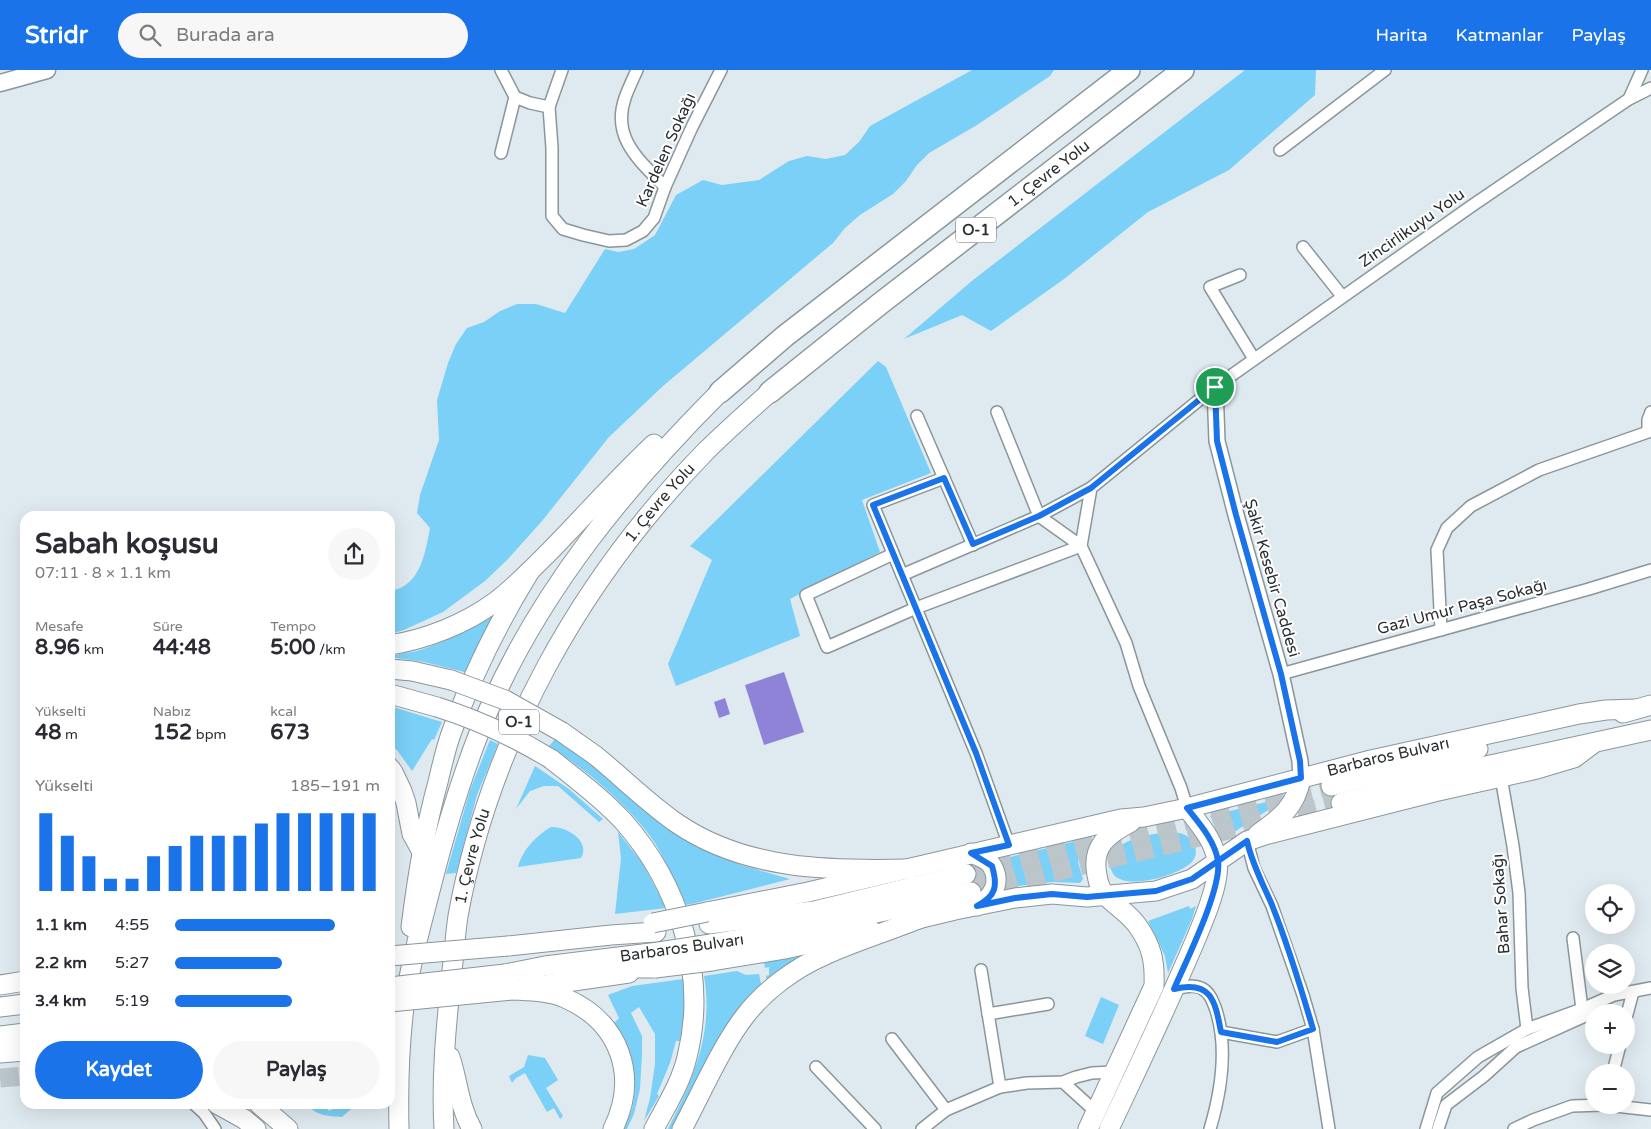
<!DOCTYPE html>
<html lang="tr">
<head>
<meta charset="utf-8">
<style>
  :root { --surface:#fff; --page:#f7f7f7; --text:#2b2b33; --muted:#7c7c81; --accent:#1a73e8 }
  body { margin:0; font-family:"Varela Round",sans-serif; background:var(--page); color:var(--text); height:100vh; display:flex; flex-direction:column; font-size:19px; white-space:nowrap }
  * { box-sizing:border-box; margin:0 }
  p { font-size:16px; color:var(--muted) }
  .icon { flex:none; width:28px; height:28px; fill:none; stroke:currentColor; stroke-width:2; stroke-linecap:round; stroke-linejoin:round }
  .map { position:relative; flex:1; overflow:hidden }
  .sheet { position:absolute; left:20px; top:441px; width:375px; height:598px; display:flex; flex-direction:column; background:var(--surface); border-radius:15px; box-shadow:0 5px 20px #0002 }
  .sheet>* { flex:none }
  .buttons { position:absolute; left:1585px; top:814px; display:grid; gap:10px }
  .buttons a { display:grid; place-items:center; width:50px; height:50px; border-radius:50%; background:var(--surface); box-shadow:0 5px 20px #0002; font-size:25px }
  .pin { position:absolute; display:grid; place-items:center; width:42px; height:42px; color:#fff; margin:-21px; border:2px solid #fff; border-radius:50%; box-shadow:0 1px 5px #0007 }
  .round { display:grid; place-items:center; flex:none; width:52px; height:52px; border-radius:26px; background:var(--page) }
  .headline { display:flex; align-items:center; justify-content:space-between; height:85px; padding:0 15px }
  h1 { font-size:28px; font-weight:700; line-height:38px }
  .stats { display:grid; grid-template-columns:repeat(3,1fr); gap:8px; height:85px; padding:5px 15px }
  .stats div { display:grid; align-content:center }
  .stats b { font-size:21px; font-weight:700 }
  .stats small { font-size:14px; font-weight:400 }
  .stats p { font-size:14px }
  .chart { height:140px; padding:10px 15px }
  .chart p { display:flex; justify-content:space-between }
  .chart svg { width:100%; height:90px; margin-top:5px; stroke:var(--accent); stroke-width:6 }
  .cta { display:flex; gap:10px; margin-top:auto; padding:10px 15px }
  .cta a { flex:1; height:58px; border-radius:30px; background:var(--accent); color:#fff; font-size:20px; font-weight:700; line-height:58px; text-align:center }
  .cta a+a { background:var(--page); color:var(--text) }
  ul { padding:0 15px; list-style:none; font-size:16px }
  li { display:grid; grid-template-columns:80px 60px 1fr; align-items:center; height:38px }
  li i { height:12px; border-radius:6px; background:var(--accent) }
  header { display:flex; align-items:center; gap:30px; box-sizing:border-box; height:70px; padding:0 25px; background:var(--accent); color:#fff }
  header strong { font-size:24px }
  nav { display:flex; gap:28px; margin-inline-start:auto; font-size:18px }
  .search { width:350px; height:45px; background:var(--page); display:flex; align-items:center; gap:12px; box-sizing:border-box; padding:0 18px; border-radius:28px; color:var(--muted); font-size:19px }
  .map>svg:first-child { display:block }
  .green { fill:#7ad0f6 }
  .water { fill:#8e83d6 }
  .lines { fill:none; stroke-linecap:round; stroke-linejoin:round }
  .primary-tunnel { stroke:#bbc5ca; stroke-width:19; stroke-dasharray:19 9; stroke-linecap:butt }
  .trunk-tunnel { stroke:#bbc5ca; stroke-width:19; stroke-dasharray:19 9; stroke-linecap:butt }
  .minor-casing { stroke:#8b969b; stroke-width:14 }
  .tertiary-casing { stroke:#8b969b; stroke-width:18 }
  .secondary-casing { stroke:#8b969b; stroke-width:19 }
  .primary-casing { stroke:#8b969b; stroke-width:21 }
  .trunk-casing { stroke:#8b969b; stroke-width:21 }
  .motorway-casing { stroke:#8b969b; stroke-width:24 }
  .minor { stroke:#fff; stroke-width:11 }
  .tertiary { stroke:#fff; stroke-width:15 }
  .secondary { stroke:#fff; stroke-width:16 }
  .primary { stroke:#fff; stroke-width:19 }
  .trunk { stroke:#fff; stroke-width:19 }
  .motorway { stroke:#fff; stroke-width:21 }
  .primary-bridge-casing { stroke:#8b969b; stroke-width:21; stroke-linecap:butt }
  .trunk-bridge-casing { stroke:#8b969b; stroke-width:21; stroke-linecap:butt }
  .primary-bridge { stroke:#fff; stroke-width:19 }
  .trunk-bridge { stroke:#fff; stroke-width:19 }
  .route-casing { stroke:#fff; stroke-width:10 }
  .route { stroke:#1a73e8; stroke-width:6 }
  .labels { text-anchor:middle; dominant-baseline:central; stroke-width:4; stroke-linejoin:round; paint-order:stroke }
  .shield { fill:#fff; stroke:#6a6d6f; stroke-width:1 }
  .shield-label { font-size:15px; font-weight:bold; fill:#2a2f31 }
  .street-label { font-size:16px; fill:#2a2f31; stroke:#fff }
</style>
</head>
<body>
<header>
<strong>Stridr</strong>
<div class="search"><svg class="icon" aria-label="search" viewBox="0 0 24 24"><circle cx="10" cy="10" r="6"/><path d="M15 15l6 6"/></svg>Burada ara</div>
<nav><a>Harita</a><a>Katmanlar</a><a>Paylaş</a></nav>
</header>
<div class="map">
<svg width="1651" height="1059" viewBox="0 0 1651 1059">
  <rect width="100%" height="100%" fill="#dfeaf0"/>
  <!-- green -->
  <g class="green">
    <path d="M972 0H1054L1050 6 977 55 929 83 917 95 906 111 893 124 860 145 845 158 833 173 663 316 609 367 542 451 507 490 485 511 443 542 404 560 390 564V521C421 516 425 483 430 458L417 443 420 425 439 370 437 330 448 293 456 274 467 258 484 252 500 241 517 234H536L565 243 605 179 618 182 634 179 655 165 676 125 703 110 722 115 759 110 789 91 807 86 826 89 845 85 859 72 870 56Z"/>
    <polygon points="1245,0 1316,0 1315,25 1229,100 1148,142 1064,209 991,261 962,245 904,269 973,210"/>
    <polygon points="878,291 886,297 931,403 862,430 880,482 790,529 800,566 676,616 668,594 712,490 690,476"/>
    <path d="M501 538 468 603 424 592 390 587C398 583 411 583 420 580 450 571 475 555 501 538Z"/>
    <polygon points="393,637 442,652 434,670 432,669 412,701 397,680 390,675 390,657"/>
    <path d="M556 668 703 778 741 795 790 809 692 834 683 835C674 812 665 786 650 766 622 729 587 701 549 676Z"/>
    <polygon points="490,670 498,674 477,725 456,803 446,804 470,720"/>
    <polygon points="535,696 569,719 603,749 599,752 558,716 544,716 530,721 516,739"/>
    <polygon points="1278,729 1279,733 1225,768 1210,746"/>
    <path d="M551 757C566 756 591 771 581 788L518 797C522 780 537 765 551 757Z"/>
    <polygon points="618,762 643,794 666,838 615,844 621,788"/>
    <path d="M1168 762C1173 763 1178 762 1183 764 1193 768 1201 782 1192 792 1179 805 1132 819 1116 807 1110 802 1109 792 1109 785 1125 768 1146 765 1168 762Z"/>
    <polygon points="1084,769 1078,792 1083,809 1080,813 1053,812 1009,817 1007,797 1002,789"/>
    <polygon points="1189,836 1190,839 1196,836 1192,849 1168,903 1165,886 1148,851"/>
    <polygon points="808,886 767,915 766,906 769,905 769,897 765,898 764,892"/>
    <path d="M737 901 746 905 759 904 762 919 676 1059H668C693 1010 714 962 704 906Z"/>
    <path d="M683 909 686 933 680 971H676L670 993 657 1024 659 1026 644 1051 650 1028 655 994V964L639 937 631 943 642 966V985L640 1019 634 1044 627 1059H622C625 1053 629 1048 631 1042 640 1014 633 975 613 954L619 948 608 925 632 916Z"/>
    <polygon points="1101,927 1119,935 1103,974 1085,966"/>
    <polygon points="528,985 545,988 558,1010 546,1018 563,1046 560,1049 554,1038 547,1042 525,1003 516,1008 512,1013 509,1006 524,997"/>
    <path d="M307 1034H324L329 1041 342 1034H357L342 1047C328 1046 316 1046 307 1034Z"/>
  </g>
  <!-- water -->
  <g class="water">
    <polygon points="784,602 804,662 764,675 745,615"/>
    <polygon points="725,628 730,644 719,648 714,632"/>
  </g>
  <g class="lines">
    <!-- primary-tunnel -->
    <g class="primary-tunnel">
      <polyline points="966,804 1331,716"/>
      <polyline points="971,822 1341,733"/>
    </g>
    <!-- trunk-tunnel -->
    <polyline class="trunk-tunnel" points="0,1008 25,1006"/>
    <defs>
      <g id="minor">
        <polyline points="501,0 515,27 530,33 549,37"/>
        <polyline points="562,0 549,37 552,78 552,146 563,159 583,165 609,171 626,170 643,161 654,148 665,117 692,57 721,0"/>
        <path d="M637 0C633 9 628 19 625 28 611 68 640 91 665 117"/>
        <polyline points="1629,29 1642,0"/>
        <polyline points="1280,80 1385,0"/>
        <polyline points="501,83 515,27"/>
        <polyline points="1303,177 1342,226"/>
        <polyline points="1240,205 1210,217 1254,289"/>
        <polyline points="917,346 973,475"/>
        <polyline points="944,408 873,435 976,683 1009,775"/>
        <polyline points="893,484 806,525 827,577 916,538 1081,476 1039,446 1091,418"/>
        <polyline points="902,505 1039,446 997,342"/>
        <polyline points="1441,560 1437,480 1447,458 1471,436 1539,400 1648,362 1648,350 1651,342"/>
        <polyline points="1281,604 1589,519 1651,500"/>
        <polyline points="1501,707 1513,776 1519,823 1522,918 1527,959"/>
        <polyline points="1187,738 1181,718 1139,616 1126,573 1081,476 1091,418 1215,317 1473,135 1629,29 1651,18"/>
        <polyline points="1247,771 1254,798 1272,836 1303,925 1313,959 1329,1059"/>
        <polyline points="1573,868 1582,939"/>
        <polyline points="981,900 1000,1017"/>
        <path d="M1175 919C1183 917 1193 914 1201 918 1210 922 1213 932 1216 940 1228 978 1221 1022 1210 1059"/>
        <polyline points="988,944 1048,934"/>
        <polyline points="1626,948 1633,922"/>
        <polyline points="1221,962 1277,972 1313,959"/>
        <polyline points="892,969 946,1040"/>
        <polyline points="816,997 875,1059"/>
        <polyline points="1613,1002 1620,975"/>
        <polyline points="1063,1012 1096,1042"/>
        <polyline points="194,1034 204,1043 215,1059"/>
        <polyline points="1606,1035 1651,1040"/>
        <polyline points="922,1059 946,1040 1000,1017 1027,1013 1063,1012 1076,1007 1092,1003 1114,1002"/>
        <polyline points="1426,1059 1437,1023 1478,987 1527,959 1582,939 1614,925 1651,918"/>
        <polyline points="1438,1059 1446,1035 1484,1006 1516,977 1596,941"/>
        <polyline points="1514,1059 1533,1050 1572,1036 1604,1035"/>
      </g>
      <polyline id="tertiary" points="1215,317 1217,371 1236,445 1281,604 1300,691 1301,708"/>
      <polyline id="secondary" points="0,13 47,0"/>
      <g id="primary">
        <polyline points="1623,643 1651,635"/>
        <polyline points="1331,716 1478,679"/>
        <polyline points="1341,733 1463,701 1651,660"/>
        <path d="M1258 764C1281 748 1296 736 1301 708"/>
        <path d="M971 783C978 786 988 789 992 796 1002 813 992 828 977 836"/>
        <path id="s1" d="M707 842 808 822 1121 749 1144 747 1187 738 1371 690 1579 644 1606 640 1636 639"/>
        <polyline points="905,852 955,840 1015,828 1052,824 1087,827 1156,821 1192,809 1247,771 1265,765 1434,722 1537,699 1574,688 1594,673"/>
        <polyline points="709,854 814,841 966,804"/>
        <path d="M711 874C799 860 884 842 971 822"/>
        <polyline points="508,876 611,865 656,862"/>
        <polyline points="712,891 785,879 871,860"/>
        <polyline points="614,898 655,898"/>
        <polyline points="505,904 545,896 659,882"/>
        <polyline points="525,918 629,903"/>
        <polyline points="0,937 25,934"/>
        <polyline points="0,966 25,963"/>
        <path d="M1088 1059 1154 916C1155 891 1152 876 1137 855 1128 843 1116 836 1106 826 1101 821 1098 812 1097 805 1091 776 1108 764 1131 752"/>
        <path d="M1109 1059C1138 997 1168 935 1195 871 1203 852 1221 811 1217 791 1214 770 1199 754 1187 738"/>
      </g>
      <g id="trunk">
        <path d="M390 575C427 569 465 554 495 532 516 516 534 497 553 478 587 443 619 407 654 374"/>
        <polyline points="390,599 412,601 451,610"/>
        <polyline points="390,624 437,637"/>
        <path d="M562 662C573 670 585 678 596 686 624 709 649 734 678 754 746 800 830 801 909 799"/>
        <path d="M551 689C576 709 602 728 623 751 679 814 708 904 687 987 681 1013 666 1036 654 1059"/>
        <polyline points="390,698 393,702 402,721 406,733 412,764 422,782"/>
        <path d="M411 857C417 808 425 759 438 712 442 695 446 677 452 661 472 606 499 551 530 501"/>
        <polyline points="0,915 25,911"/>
        <path d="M512 920C529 921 549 921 565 928 620 952 639 1006 613 1059"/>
        <polyline points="0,983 25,981"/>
        <path d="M450 987C458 1011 459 1036 472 1059"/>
        <polyline points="217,1034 244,1049 256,1059"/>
        <polyline points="259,1034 288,1059"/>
        <path d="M399 1059C398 1016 399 973 405 930 411 889 423 849 433 809 448 751 465 694 489 639 542 518 627 415 720 322"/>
        <path id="s2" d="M444 1059C441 1008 446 959 451 908 454 888 455 866 458 846 490 670 581 509 705 382 726 361 748 342 770 322"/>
        <path d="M682 1059C701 1024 721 977 745 946 765 920 795 898 825 885 856 871 889 861 921 848"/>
      </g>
      <g id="motorway">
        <polyline points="720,322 785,266 1129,0"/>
        <path id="s3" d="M770 322 881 233 1183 0"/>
      </g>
    </defs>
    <!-- minor casing -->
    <use href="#minor" class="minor-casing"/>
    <!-- tertiary casing -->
    <use href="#tertiary" class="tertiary-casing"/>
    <!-- secondary casing -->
    <use href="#secondary" class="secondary-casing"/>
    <!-- primary casing -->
    <use href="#primary" class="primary-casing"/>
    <!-- trunk casing -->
    <use href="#trunk" class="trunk-casing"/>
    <!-- motorway casing -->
    <use href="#motorway" class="motorway-casing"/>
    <!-- minor -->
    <use href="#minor" class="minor"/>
    <!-- tertiary -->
    <use href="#tertiary" class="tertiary"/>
    <!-- secondary -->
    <use href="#secondary" class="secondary"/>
    <!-- primary -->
    <use href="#primary" class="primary"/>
    <!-- trunk -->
    <use href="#trunk" class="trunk"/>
    <!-- motorway -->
    <use href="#motorway" class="motorway"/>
    <defs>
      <g id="primary-bridge">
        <polyline points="653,853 707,842"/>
        <polyline points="659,882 711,874"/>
        <polyline points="390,886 508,876"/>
        <polyline points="655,898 712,891"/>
        <polyline points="390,917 505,904"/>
        <polyline points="390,932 512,920"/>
      </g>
      <g id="trunk-bridge">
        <polyline points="451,610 505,630 562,662"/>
        <path d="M437 637C478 650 515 667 551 689"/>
      </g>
    </defs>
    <!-- primary-bridge casing -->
    <use href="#primary-bridge" class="primary-bridge-casing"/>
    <!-- trunk-bridge casing -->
    <use href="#trunk-bridge" class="trunk-bridge-casing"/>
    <!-- primary-bridge -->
    <use href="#primary-bridge" class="primary-bridge"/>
    <!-- trunk-bridge -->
    <use href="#trunk-bridge" class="trunk-bridge"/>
  </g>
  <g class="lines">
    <defs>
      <path id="route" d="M1215 317 1091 418 1039 446 973 474 944 408 873 435 976 683 1009 775 971 783 992 796C998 816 996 826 977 836L1015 828 1052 824 1087 827 1156 821 1192 809 1247 771C1252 794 1263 814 1272 835 1288 875 1301 918 1313 959L1277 972 1221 962C1215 930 1211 910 1174 919 1186 891 1222 819 1218 791 1215 771 1199 753 1187 738L1301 708 1300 691 1281 604 1236 445 1217 371 1215 317"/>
    </defs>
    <!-- route casing -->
    <use href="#route" class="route-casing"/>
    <!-- route -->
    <use href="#route" class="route"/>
  </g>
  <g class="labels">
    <!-- shield labels -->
    <g class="shield">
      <rect x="956" y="147.5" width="40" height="25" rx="4"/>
      <rect x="499" y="639.5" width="40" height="25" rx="4"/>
    </g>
    <g class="shield-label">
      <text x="976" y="160">O-1</text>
      <text x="519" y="652">O-1</text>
    </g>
    <!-- street labels -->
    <g class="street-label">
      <text transform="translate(666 80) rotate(-66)">Kardelen Sokağı</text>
      <text stroke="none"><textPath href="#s3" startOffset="354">1. Çevre Yolu</textPath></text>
      <text transform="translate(1412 158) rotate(-35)">Zincirlikuyu Yolu</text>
      <text stroke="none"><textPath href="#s2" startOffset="679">1. Çevre Yolu</textPath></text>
      <text transform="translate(1272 508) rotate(74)">Şakir Kesebir Caddesi</text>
      <text transform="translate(1462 537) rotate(-15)">Gazi Umur Paşa Sokağı</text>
      <text stroke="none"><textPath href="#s1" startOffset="699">Barbaros Bulvarı</textPath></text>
      <text stroke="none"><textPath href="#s2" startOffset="275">1. Çevre Yolu</textPath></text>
      <text transform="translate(1501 834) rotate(-94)">Bahar Sokağı</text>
      <text transform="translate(682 878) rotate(-8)">Barbaros Bulvarı</text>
    </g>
  </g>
</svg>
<div class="buttons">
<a><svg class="icon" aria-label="locate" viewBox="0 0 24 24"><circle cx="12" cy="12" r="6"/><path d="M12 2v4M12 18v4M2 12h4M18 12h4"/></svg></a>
<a><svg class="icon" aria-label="layers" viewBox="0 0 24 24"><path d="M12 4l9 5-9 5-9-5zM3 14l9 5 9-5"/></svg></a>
<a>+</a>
<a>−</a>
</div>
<div class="pin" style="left:1215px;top:317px;background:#1e9e55"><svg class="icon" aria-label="arrive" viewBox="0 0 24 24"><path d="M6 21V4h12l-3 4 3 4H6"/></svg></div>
<section class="sheet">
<div class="headline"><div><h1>Sabah koşusu</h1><p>07:11 · 8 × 1.1 km</p></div><a class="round"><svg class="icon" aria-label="share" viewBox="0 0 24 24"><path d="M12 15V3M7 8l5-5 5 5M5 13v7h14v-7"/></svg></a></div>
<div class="stats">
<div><p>Mesafe</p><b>8.96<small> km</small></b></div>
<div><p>Süre</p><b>44:48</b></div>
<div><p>Tempo</p><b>5:00<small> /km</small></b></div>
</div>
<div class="stats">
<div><p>Yükselti</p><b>48<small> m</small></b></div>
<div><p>Nabız</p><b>152<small> bpm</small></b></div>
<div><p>kcal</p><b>673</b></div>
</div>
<div class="chart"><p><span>Yükselti</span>185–191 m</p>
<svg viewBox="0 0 160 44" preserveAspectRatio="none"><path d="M5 44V6M15 44V17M25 44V27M35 44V38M45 44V38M55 44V27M65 44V22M75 44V17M85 44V17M95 44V17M105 44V11M115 44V6M125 44V6M135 44V6M145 44V6M155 44V6"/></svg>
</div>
<ul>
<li><b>1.1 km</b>4:55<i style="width:78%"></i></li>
<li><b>2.2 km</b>5:27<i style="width:52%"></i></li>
<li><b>3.4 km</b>5:19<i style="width:57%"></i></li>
</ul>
<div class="cta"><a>Kaydet</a><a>Paylaş</a></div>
</section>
</div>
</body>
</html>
